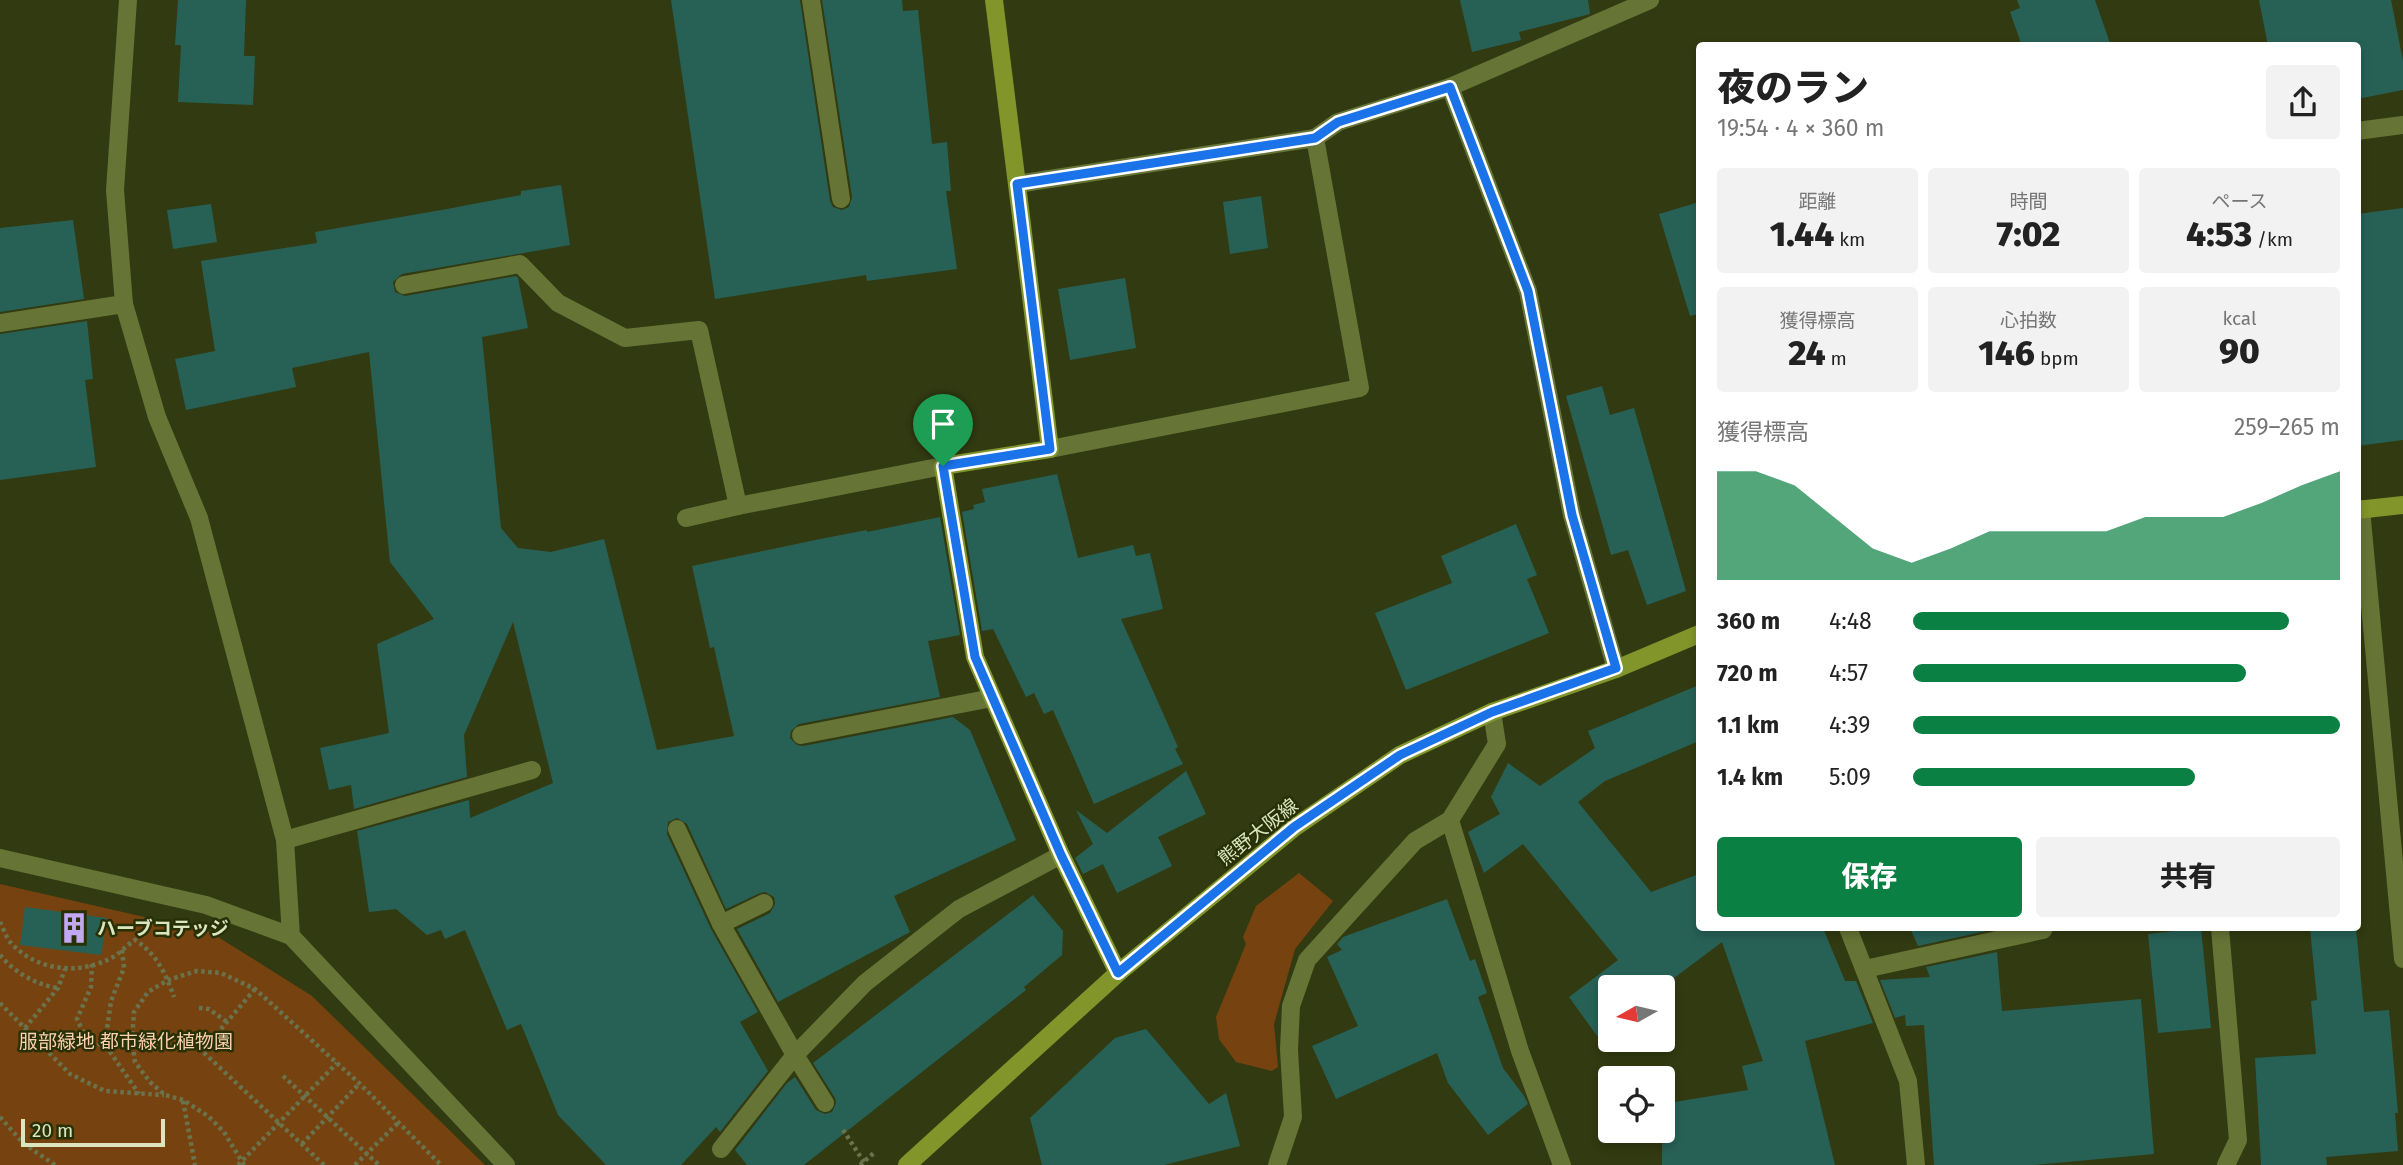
<!DOCTYPE html>
<html lang="ja">
<head>
<meta charset="utf-8">
<style>
  :root { --surface:#fff; --page:#f2f2f2; --text:#222; --muted:#767676; --accent:#0b8043 }
  body { margin:0; font-family:"Fira Sans","Noto Sans JP",sans-serif; background:var(--page); color:var(--text); height:100vh; display:flex; flex-direction:column; font-size:26px; white-space:nowrap }
  * { box-sizing:border-box; margin:0 }
  p { font-size:23px; color:var(--muted) }
  .icon { flex:none; width:38px; height:38px; fill:none; stroke:currentColor; stroke-width:2; stroke-linecap:round; stroke-linejoin:round }
  .map { position:relative; flex:1; overflow:hidden }
  .sheet { position:absolute; left:1696px; top:42px; width:665px; height:889px; display:flex; flex-direction:column; background:var(--surface); border-radius:7px; box-shadow:0 4px 10px #0003 }
  .sheet>* { flex:none }
  .needle { width:46px; rotate:262deg }
  .fabs { position:absolute; left:1598px; top:975px; display:grid; gap:14px }
  .fabs a { display:grid; place-items:center; width:77px; height:77px; border-radius:7px; background:var(--surface); box-shadow:0 4px 10px #0003; font-size:35px }
  .scale { position:absolute; left:21px; bottom:18px; width:144px; box-sizing:border-box; padding-left:7px; border:4px solid #dbe6bf; border-top:0; font-size:19px; line-height:24px; white-space:nowrap; color:#dbe6bf; -webkit-text-stroke:5px #283006; paint-order:stroke }
  .pin { position:absolute; display:grid; place-items:center; width:60px; height:60px; color:#fff; margin:-72px -30px; border-radius:50% 50% 50% 0; rotate:-45deg; box-shadow:0 0 7px #0007 }
  .pin .icon { rotate:45deg }
  .round { display:grid; place-items:center; flex:none; width:74px; height:74px; border-radius:7px; background:var(--page) }
  .head { display:flex; align-items:center; justify-content:space-between; height:119px; padding:0 21px }
  h1 { font-size:38px; font-weight:800; line-height:52px }
  .stats { display:grid; grid-template-columns:repeat(3,1fr); gap:10px; height:119px; padding:7px 21px }
  .stats div { display:grid; align-content:center; border-radius:7px; background:var(--page); text-align:center }
  .stats b { font-size:35px; font-weight:800 }
  .stats small { font-size:19px; font-weight:400 }
  .stats p { font-size:19px }
  .chart { height:196px; padding:14px 21px }
  .chart p { display:flex; justify-content:space-between }
  .chart svg { width:100%; height:126px; margin-top:7px; fill:var(--accent); opacity:.7 }
  .button { display:flex; gap:14px; margin-top:auto; padding:14px 21px }
  .button a { flex:1; height:80px; border-radius:7px; background:var(--accent); color:#fff; font-size:28px; font-weight:800; line-height:80px; text-align:center }
  .button a+a { background:var(--page); color:var(--text) }
  ul { padding:0 21px; list-style:none; font-size:23px }
  li { display:grid; grid-template-columns:112px 84px 1fr; align-items:center; height:52px }
  li i { height:18px; border-radius:9px; background:var(--accent) }
  .map>svg:first-child { display:block }
  .green { fill:#764310 }
  .building { fill:#276156 }
  .lines { fill:none; stroke-linecap:round; stroke-linejoin:round }
  .path { stroke:#6a734b; stroke-width:4.5; stroke-dasharray:3.5 3.5; stroke-linecap:butt }
  .lane { stroke:#667436; stroke-width:18 }
  .street { stroke:#667436; stroke-width:18 }
  .secondary { stroke:#81952a; stroke-width:18 }
  .route-casing { stroke:#fff; stroke-width:14 }
  .route { stroke:#1a73e8; stroke-width:9 }
  .labels { text-anchor:middle; dominant-baseline:central; stroke-width:5; stroke-linejoin:round; paint-order:stroke }
  .street-label { font-size:19px; fill:#dbe6bf; stroke:#283006 }
  .poi-label { font-size:19px; font-weight:bold; fill:#dbe6bf; stroke:#283006; text-anchor:start }
  .park-label { font-size:19px; fill:#fdd2b0; stroke:#283006 }
</style>
</head>
<body>
<div class="map">
<svg width="2403" height="1165" viewBox="0 0 2403 1165">
  <rect width="100%" height="100%" fill="#323a11"/>
  <!-- green -->
  <g class="green">
    <polygon points="1299,873 1333,901 1295,949 1274,1024 1278,1067 1272,1071 1236,1062 1219,1039 1216,1017 1246,944 1243,937 1256,906"/>
    <polygon points="0,884 210,932 312,996 485,1165 0,1165"/>
  </g>
  <!-- building -->
  <g class="building">
    <polygon points="178,0 246,0 244,56 255,56 253,105 178,102 181,45 175,45"/>
    <polygon points="671,0 800,0 830,201 833,207 842,210 849,207 852,197 822,0 902,0 903,11 918,10 932,144 947,142 951,191 946,191 957,269 867,281 866,275 715,299"/>
    <polygon points="1460,0 1588,0 1590,14 1519,32 1521,40 1472,52"/>
    <polygon points="2017,0 2095,0 2111,46 2022,46 2010,12 2020,8"/>
    <polygon points="2259,0 2391,0 2403,61 2403,90 2357,99 2357,46 2268,46"/>
    <polygon points="561,185 570,245 402,274 393,282 395,292 405,296 516,276 518,278 528,328 482,337 501,528 518,548 551,552 604,539 657,750 734,736 714,647 710,648 692,566 820,539 867,530 867,532 940,517 960,635 928,641 940,697 799,724 791,731 790,738 797,745 803,746 953,717 970,730 1016,840 894,896 910,932 778,1002 737,929 770,913 775,904 774,897 765,892 760,893 726,909 687,824 677,818 668,822 667,834 711,929 758,1012 740,1022 768,1071 720,1132 716,1127 681,1165 606,1165 558,1115 521,1024 507,1030 465,930 445,939 441,930 427,935 396,909 369,912 357,831 469,800 470,818 553,783 513,622 464,735 467,777 354,809 351,785 329,790 320,748 389,733 377,644 434,619 390,562 369,352 292,368 296,387 186,410 175,359 215,351 201,261 317,243 315,232 447,209 521,195 521,191"/>
    <polygon points="1261,196 1268,248 1230,254 1223,202"/>
    <polygon points="1699,202 1699,314 1690,316 1659,214"/>
    <polygon points="211,204 217,242 173,249 167,210"/>
    <polygon points="2403,208 2403,440 2357,446 2357,214"/>
    <polygon points="73,220 84,299 0,312 0,228"/>
    <polygon points="1125,278 1136,348 1070,360 1058,289"/>
    <polygon points="87,321 93,379 85,380 96,467 0,480 0,334"/>
    <polygon points="1602,386 1610,415 1634,408 1686,591 1647,605 1628,550 1611,555 1566,396"/>
    <polygon points="1057,474 1078,558 1133,545 1136,556 1150,553 1163,609 1121,619 1178,747 1175,749 1183,764 1094,804 1053,710 1044,714 1034,693 1026,697 993,629 982,631 962,512 974,509 973,505 985,502 982,489"/>
    <polygon points="1516,524 1537,575 1527,579 1549,633 1406,690 1375,613 1452,583 1441,556"/>
    <polygon points="1699,685 1699,741 1605,781 1578,802 1651,892 1699,874 1699,928 1823,928 1845,981 1856,981 1873,1023 1805,1041 1835,1165 1662,1165 1662,1104 1748,1090 1742,1066 1763,1061 1722,942 1662,987 1610,987 1610,1027 1597,1036 1569,997 1618,960 1523,844 1484,873 1468,832 1500,814 1491,797 1508,763 1540,786 1595,748 1588,731"/>
    <polygon points="1186,771 1206,814 1158,837 1172,866 1117,893 1103,864 1083,874 1075,858 1093,844 1076,810 1107,833"/>
    <polygon points="1033,895 1063,931 1062,955 1024,987 1026,990 804,1165 747,1165 735,1150 787,1083 795,1077 816,1110 825,1114 832,1112 836,1103 835,1098 813,1063"/>
    <polygon points="1447,899 1470,961 1475,959 1487,993 1478,997 1503,1068 1524,1096 1528,1104 1488,1135 1448,1083 1437,1053 1336,1099 1312,1046 1358,1026 1327,957 1342,950 1337,944 1343,937"/>
    <polygon points="25,907 107,918 101,955 20,945"/>
    <polygon points="1910,928 1995,928 1995,929 1918,946"/>
    <polygon points="2201,928 2211,1028 2158,1033 2148,934"/>
    <polygon points="2310,928 2356,928 2364,1012 2389,1010 2398,1113 2395,1113 2398,1151 2326,1157 2327,1165 2261,1165 2255,1058 2316,1054 2311,1001 2317,1000"/>
    <polygon points="1997,952 2002,1011 2141,999 2154,1154 2034,1165 1934,1165 1924,1025 1906,1026 1905,1015 1895,1018 1880,980 1930,977 1926,967"/>
    <polygon points="1146,1029 1209,1104 1226,1093 1240,1146 1164,1165 1042,1165 1030,1118 1115,1038"/>
  </g>
  <g class="lines">
    <!-- path -->
    <g class="path">
      <path d="M0 922C3 928 6 937 10 942 36 971 79 976 113 957 120 953 127 945 135 940 156 953 166 974 174 997"/>
      <polyline points="122,950 124,968 111,1001 107,1029 108,1049 139,1094"/>
      <path d="M0 955C14 972 36 985 58 988"/>
      <polyline points="92,964 91,987 77,1019 85,1036 108,1049"/>
      <polyline points="255,989 202,1051 324,1165"/>
      <polyline points="0,1003 70,1074 105,1091 164,1095"/>
      <polyline points="199,1008 209,1009 227,1022"/>
      <polyline points="25,1028 58,988 65,969"/>
      <polyline points="283,1076 379,1165"/>
      <polyline points="183,1101 195,1165"/>
      <polyline points="0,1117 23,1143 55,1165"/>
      <polyline points="843,1130 864,1162"/>
      <polyline points="302,1144 359,1084"/>
      <polyline points="238,1165 337,1063"/>
      <polyline points="244,1165 224,1132 208,1116 183,1100 165,1095 150,1082 135,1062 132,1040 134,1012 148,992 168,980 197,971 221,973 255,989 359,1083 441,1165"/>
      <polyline points="355,1165 399,1122"/>
      <polyline points="860,1165 875,1152"/>
    </g>
    <!-- lane -->
    <g class="lane">
      <polyline points="811,0 841,199"/>
      <polyline points="1450,87 1528,291 1572,515"/>
      <polyline points="1315,138 1338,122 1450,87 1650,0"/>
    </g>
    <!-- street -->
    <g class="street">
      <polyline points="128,0 115,190 124,304 157,417 199,518 285,840 291,936 506,1165"/>
      <polyline points="2357,131 2403,125"/>
      <polyline points="1017,184 1315,138 1360,388 1050,449"/>
      <polyline points="404,285 520,264 558,303 625,338 699,330 738,506 943,466"/>
      <polyline points="0,323 124,304"/>
      <polyline points="2361,509 2403,959"/>
      <polyline points="1572,515 1616,669"/>
      <polyline points="686,518 738,506"/>
      <polyline points="801,735 992,698"/>
      <polyline points="1450,820 1520,1051 1562,1165"/>
      <polyline points="677,829 721,924 795,1055 825,1103"/>
      <polyline points="285,840 532,770"/>
      <polyline points="0,858 206,905 291,936"/>
      <polyline points="721,924 764,903"/>
      <polyline points="1848,928 1908,1081 1916,1165"/>
      <polyline points="2220,928 2238,1140 2226,1165"/>
      <polyline points="1865,969 2043,930 2044,928"/>
      <polyline points="721,1149 795,1055 865,983 959,909 1061,855"/>
      <polyline points="1277,1165 1293,1117 1289,1050 1291,1006 1307,960 1415,841 1450,820 1497,744 1492,712"/>
    </g>
    <!-- secondary -->
    <g class="secondary">
      <polyline points="994,0 1050,449 943,466 975,657 1061,855 1118,973"/>
      <polyline points="2357,510 2403,505"/>
      <polyline points="907,1165 1118,973 1295,827 1400,755 1492,712 1616,669 1699,634"/>
    </g>
  </g>
  <g class="lines">
    <defs>
      <polygon id="route" points="1450,87 1528,291 1572,515 1616,668 1492,712 1400,755 1294,827 1118,973 1061,855 975,657 943,466 1050,449 1017,184 1315,138 1338,122"/>
    </defs>
    <!-- route casing -->
    <use href="#route" class="route-casing"/>
    <!-- route -->
    <use href="#route" class="route"/>
  </g>
  <!-- icons -->
  <defs>
    <symbol id="building-bare" viewBox="-9 -9 18 18"><path d="M-4-6H4V6H1V3H-1V6H-4ZM-2.5-4.3h1.7v1.8h-1.7ZM.8-4.3h1.7v1.8H.8ZM-2.5-1h1.7V.8h-1.7ZM.8-1h1.7V.8H.8Z" fill="#c2a8f3" stroke="#283006" stroke-width="2.5" paint-order="stroke"/></symbol>
  </defs>
  <g fill-rule="evenodd">
    <use href="#building-bare" x="52" y="906" width="44" height="44"/>
  </g>
  <g class="labels">
    <!-- street labels -->
    <g class="street-label">
      <text transform="translate(1258 832) rotate(-38)">熊野大阪線</text>
    </g>
    <!-- poi labels -->
    <g class="poi-label">
      <text x="97" y="928">ハーブコテッジ</text>
    </g>
    <!-- park labels -->
    <g class="park-label">
      <text x="126" y="1041">服部緑地 都市緑化植物園</text>
    </g>
  </g>
</svg>
<div class="fabs">
<a><svg class="needle" viewBox="-14 -14 28 28"><path d="M0-13l5 13h-10z" fill="#e53935"/><path d="M0 13l5-13h-10z" fill="#767676"/></svg></a>
<a><svg class="icon" aria-label="locate" viewBox="0 0 24 24"><circle cx="12" cy="12" r="6"/><path d="M12 2v4M12 18v4M2 12h4M18 12h4"/></svg></a>
</div>
<div class="scale">20 m</div>
<div class="pin" style="left:943px;top:466px;background:#1e9e55"><svg class="icon" aria-label="arrive" viewBox="0 0 24 24"><path d="M6 21V4h12l-3 4 3 4H6"/></svg></div>
<section class="sheet">
<div class="head"><div><h1>夜のラン</h1><p>19:54 · 4 × 360 m</p></div><a class="round"><svg class="icon" aria-label="share" viewBox="0 0 24 24"><path d="M12 15V3M7 8l5-5 5 5M5 13v7h14v-7"/></svg></a></div>
<div class="stats">
<div><p>距離</p><b>1.44<small> km</small></b></div>
<div><p>時間</p><b>7:02</b></div>
<div><p>ペース</p><b>4:53<small> /km</small></b></div>
</div>
<div class="stats">
<div><p>獲得標高</p><b>24<small> m</small></b></div>
<div><p>心拍数</p><b>146<small> bpm</small></b></div>
<div><p>kcal</p><b>90</b></div>
</div>
<div class="chart"><p><span>獲得標高</span>259–265 m</p>
<svg viewBox="0 0 160 44" preserveAspectRatio="none"><path d="M0 44V6L10 6L20 11L30 22L40 33L50 38L60 33L70 27L80 27L90 27L100 27L110 22L120 22L130 22L140 17L150 11L160 6V44z"/></svg>
</div>
<ul>
<li><b>360 m</b>4:48<i style="width:88%"></i></li>
<li><b>720 m</b>4:57<i style="width:78%"></i></li>
<li><b>1.1 km</b>4:39<i style="width:100%"></i></li>
<li><b>1.4 km</b>5:09<i style="width:66%"></i></li>
</ul>
<div class="button"><a>保存</a><a>共有</a></div>
</section>
</div>
</body>
</html>
